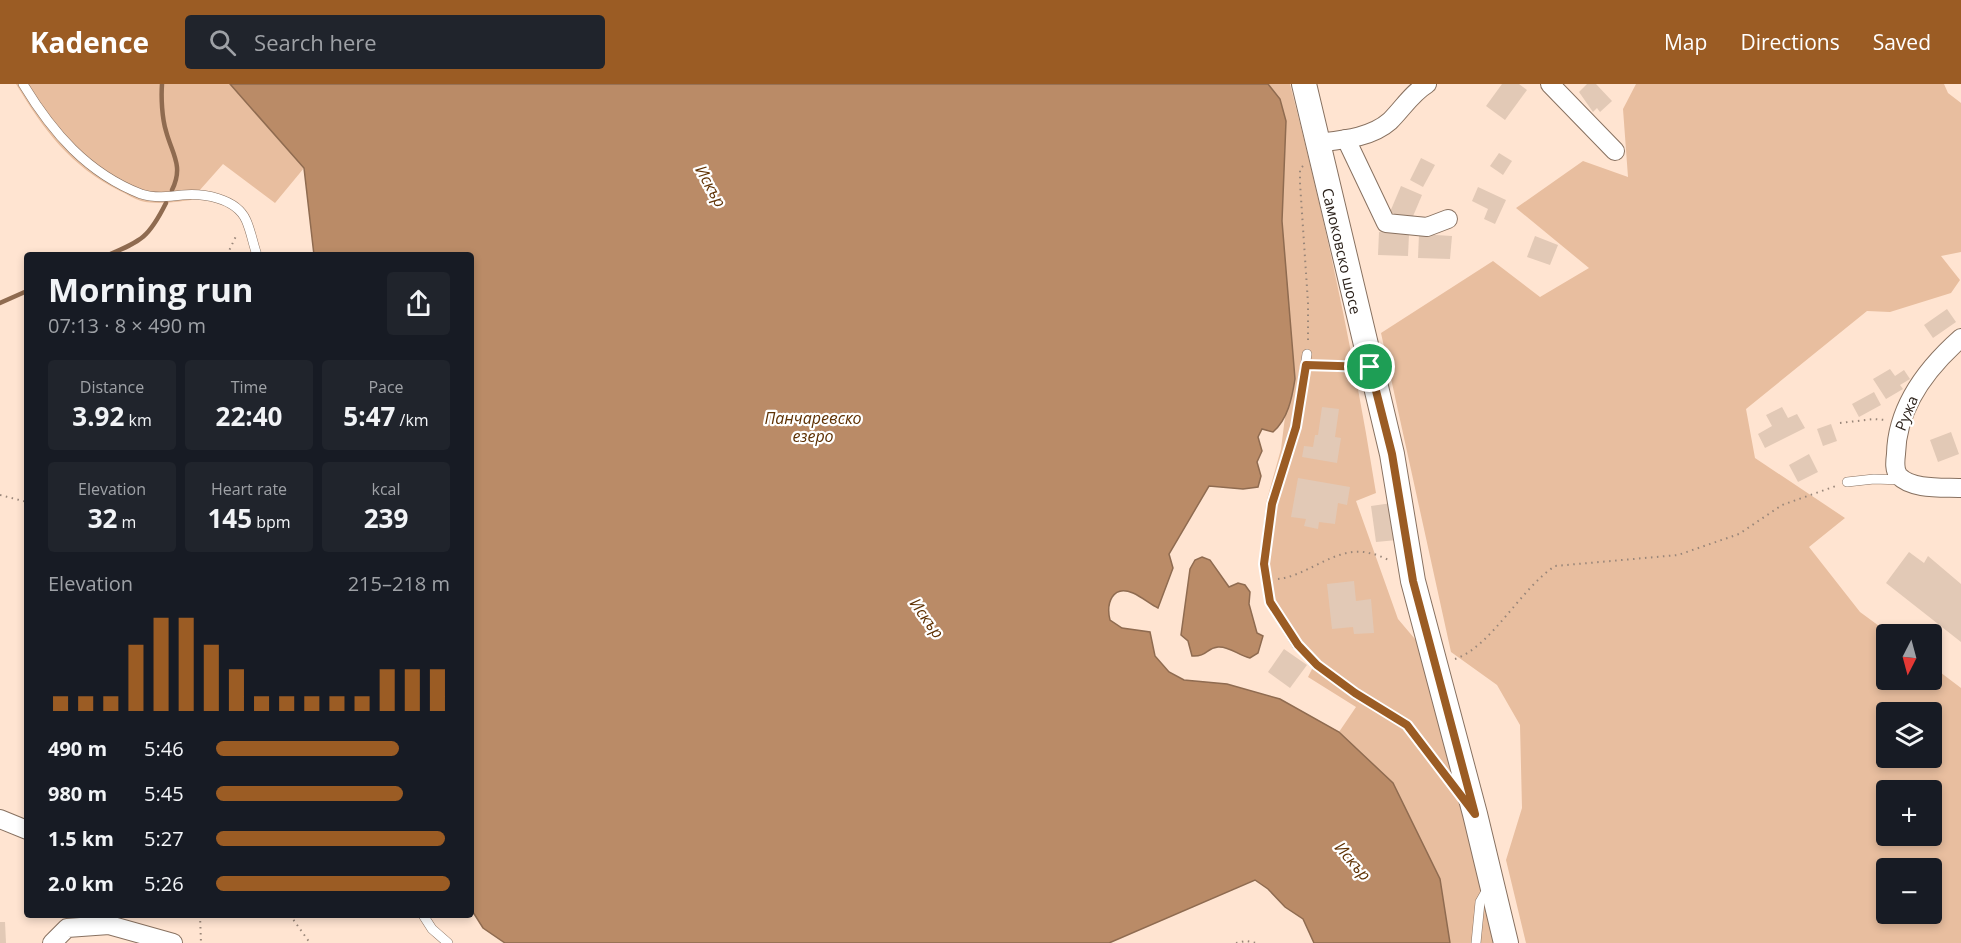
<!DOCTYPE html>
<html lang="en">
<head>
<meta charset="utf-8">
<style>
  :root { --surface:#171b24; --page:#20242c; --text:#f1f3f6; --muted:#9ea1a6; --accent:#9b5c24 }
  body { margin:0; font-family:"Open Sans",sans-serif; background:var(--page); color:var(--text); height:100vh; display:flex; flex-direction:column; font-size:22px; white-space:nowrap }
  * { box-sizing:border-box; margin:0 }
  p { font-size:20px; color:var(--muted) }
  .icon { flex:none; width:33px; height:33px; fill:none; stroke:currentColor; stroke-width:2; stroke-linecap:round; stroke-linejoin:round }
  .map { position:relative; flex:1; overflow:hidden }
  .panel { position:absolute; left:24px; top:168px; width:450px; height:666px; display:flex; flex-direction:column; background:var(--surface); border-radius:6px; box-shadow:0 3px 9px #0003 }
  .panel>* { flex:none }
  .needle { width:39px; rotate:186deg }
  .controls { position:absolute; left:1876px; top:540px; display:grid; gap:12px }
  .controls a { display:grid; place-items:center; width:66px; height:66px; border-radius:6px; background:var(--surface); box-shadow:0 3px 9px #0003; font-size:30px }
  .pin { position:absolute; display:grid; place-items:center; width:51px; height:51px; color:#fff; margin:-26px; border:3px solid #fff; border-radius:50%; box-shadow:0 2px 6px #0007 }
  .round { display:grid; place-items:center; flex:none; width:63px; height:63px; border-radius:6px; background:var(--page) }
  .summary { display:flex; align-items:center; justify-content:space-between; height:102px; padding:0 24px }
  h1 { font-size:33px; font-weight:700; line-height:45px }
  .figures { display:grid; grid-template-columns:repeat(3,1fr); gap:9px; height:102px; padding:6px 24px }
  .figures div { display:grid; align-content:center; border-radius:6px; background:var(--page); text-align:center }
  .figures b { font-size:26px; font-weight:700 }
  .figures small { font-size:16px; font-weight:400 }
  .figures p { font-size:16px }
  .chart { height:168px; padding:12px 24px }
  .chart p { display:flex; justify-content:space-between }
  .chart svg { width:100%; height:108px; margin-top:6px; stroke:var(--accent); stroke-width:6 }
  ul { padding:0 24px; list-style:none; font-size:20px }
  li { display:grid; grid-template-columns:96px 72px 1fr; align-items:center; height:45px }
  li i { height:15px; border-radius:8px; background:var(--accent) }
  header { display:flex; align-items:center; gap:36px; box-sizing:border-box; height:84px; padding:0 30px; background:var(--accent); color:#fff }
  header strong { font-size:28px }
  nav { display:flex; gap:33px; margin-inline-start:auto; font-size:21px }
  .search { width:420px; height:54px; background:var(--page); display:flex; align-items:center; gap:15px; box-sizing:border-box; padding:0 21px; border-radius:6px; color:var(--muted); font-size:22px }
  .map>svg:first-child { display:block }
  .green { fill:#e8be9f; fill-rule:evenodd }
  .water { fill:#ba8b67; stroke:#8f6b50; stroke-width:1.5 }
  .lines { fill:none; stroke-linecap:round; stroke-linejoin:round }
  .stream { stroke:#8f6b50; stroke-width:4.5 }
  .building { fill:#e2c9b6 }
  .service-casing { stroke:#887160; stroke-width:10 }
  .minor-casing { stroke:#887160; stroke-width:20 }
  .secondary-casing { stroke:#887160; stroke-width:26 }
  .path { stroke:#998679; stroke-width:2; stroke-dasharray:1.5 4.5; stroke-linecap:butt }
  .service { stroke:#fff; stroke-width:9 }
  .minor { stroke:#fff; stroke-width:18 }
  .secondary { stroke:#fff; stroke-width:24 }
  .route-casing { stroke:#fff; stroke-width:12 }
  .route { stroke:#9b5c24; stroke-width:8 }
  .labels { text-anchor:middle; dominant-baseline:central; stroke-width:4.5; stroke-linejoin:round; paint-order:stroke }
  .street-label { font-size:15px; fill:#2b211a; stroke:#fff }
  .water-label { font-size:16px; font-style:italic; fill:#5f3103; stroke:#fff }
</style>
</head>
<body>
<header>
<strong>Kadence</strong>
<div class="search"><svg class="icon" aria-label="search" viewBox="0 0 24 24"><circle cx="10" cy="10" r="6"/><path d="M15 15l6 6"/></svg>Search here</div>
<nav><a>Map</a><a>Directions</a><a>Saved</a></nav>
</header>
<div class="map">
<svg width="1961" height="859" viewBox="0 0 1961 859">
  <rect width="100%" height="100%" fill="#ffe4d1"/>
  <!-- green -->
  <g class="green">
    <path d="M16 0H230L304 84 275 119 223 80 191 116C175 118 157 121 141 117 134 115 127 110 120 107 71 83 43 45 16 0Z"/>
    <path d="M1268 0H1290C1325 135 1354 271 1376 409L1356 417 1398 535 1420 561 1444 642 1494 859H1450L1440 795 1393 700 1339 648 1356 623 1308 593 1313 583 1297 567 1265 519 1259 479 1266 419 1281 365 1285 333 1291 315 1282 137 1286 37Z"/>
    <path d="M1636 0H1944L1948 9 1961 19V168L1941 172 1960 196 1951 209 1890 228 1867 227 1746 325 1755 374 1845 434 1809 463 1860 528 1890 550H1887V596H1932V582L1961 604V859H1526L1506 776 1522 724 1520 641 1497 601 1451 568 1381 249 1493 177 1540 213 1589 184 1516 124 1583 77 1628 93 1623 25ZM1932 628V674H1887V628ZM1887 706H1932V752H1887ZM1887 784H1932V830H1887Z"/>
  </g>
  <!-- water -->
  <g class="water">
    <path d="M230 0H1268L1280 15 1286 37 1282 137 1295 295C1292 314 1288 335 1273 348L1262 345 1258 353 1262 367 1257 378 1261 392 1258 403 1243 405 1209 402 1169 470 1173 484 1158 524C1150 520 1142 513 1133 509 1112 500 1106 520 1110 536L1122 544 1150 548 1155 572 1169 588 1184 596 1227 600 1280 615 1339 648 1393 699 1440 795 1450 859H1314L1303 835 1285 823 1268 805 1255 796 1109 859H505L483 844 471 825V171H314L304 84Z"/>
    <path d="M1202 473 1210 476 1229 503 1238 499 1245 501 1250 508 1249 520 1257 549 1263 552 1258 569 1250 574C1239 572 1230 562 1218 563 1206 564 1207 573 1192 572L1188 557 1181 551 1190 485 1195 476Z"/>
  </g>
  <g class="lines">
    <!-- stream -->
    <g class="stream">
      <path d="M162 0C161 14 162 34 166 47 172 70 184 82 172 106"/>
      <path d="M108 171C142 157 149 153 166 119"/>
      <polyline points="0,219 27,207"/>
    </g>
  </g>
  <!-- building -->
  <g class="building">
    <polygon points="1502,0 1519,0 1527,6 1505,36 1486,22"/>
    <polygon points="1587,0 1596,0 1612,17 1600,28 1597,24 1593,28 1579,8"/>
    <polygon points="1499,69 1512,77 1503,91 1490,82"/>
    <polygon points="1421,74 1435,81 1423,103 1410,96"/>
    <polygon points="1401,102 1422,111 1411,137 1390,128"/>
    <polygon points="1478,103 1506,116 1495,140 1484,135 1488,125 1472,117"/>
    <polygon points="1379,148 1409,150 1408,172 1378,171"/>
    <polygon points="1419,150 1452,152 1450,175 1418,174"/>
    <polygon points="1535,152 1558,161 1550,181 1527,173"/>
    <polygon points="1947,225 1956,238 1933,254 1924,241"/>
    <polygon points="1890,285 1895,292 1904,286 1910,295 1900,301 1903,305 1886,315 1873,295"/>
    <polygon points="1874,308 1881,321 1859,333 1852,320"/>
    <polygon points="1322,323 1339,325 1335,353 1341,354 1337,379 1302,373 1304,362 1313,363 1315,351 1318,351"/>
    <polygon points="1782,323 1788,334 1797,330 1805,344 1765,364 1758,350 1772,342 1766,331"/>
    <polygon points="1831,340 1837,357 1823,362 1817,345"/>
    <polygon points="1951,348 1959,370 1938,378 1930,356"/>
    <polygon points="1809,370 1818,388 1798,398 1789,381"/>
    <polygon points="1298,394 1350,403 1347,421 1338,419 1335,440 1319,438 1318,445 1304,442 1306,435 1291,433"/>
    <polygon points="1392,419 1397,456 1376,458 1371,422"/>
    <polygon points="1909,468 1924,479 1928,472 1961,500 1961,558 1886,499"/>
    <polygon points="1354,497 1356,517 1371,515 1374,549 1354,550 1353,543 1332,545 1327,500"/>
    <polygon points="1284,565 1307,581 1290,604 1268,588"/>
    <polygon points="0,838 5,838 6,859 0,859"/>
  </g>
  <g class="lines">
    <defs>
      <g id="service">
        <path d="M23 0C52 48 87 89 141 110 153 114 169 113 182 111 203 109 236 114 246 136 251 147 253 160 257 171"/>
        <polyline points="1307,270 1296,343 1272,420 1264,480 1270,518 1297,561 1317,581 1355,609 1407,641 1463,714"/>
        <polyline points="1847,398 1874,395 1902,396"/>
        <polyline points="423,831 432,845 448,859"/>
        <polyline points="1476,859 1480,818 1488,804"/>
      </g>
      <g id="minor">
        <polyline points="1550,0 1615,67"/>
        <polyline points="1346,55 1386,139 1427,143 1448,135"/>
        <path d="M1317 59C1341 56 1371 54 1390 37 1403 24 1412 9 1427 0"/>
        <path d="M1961 254C1927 284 1897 323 1896 370 1895 378 1894 386 1899 392 1912 406 1944 403 1961 404"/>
        <polyline points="0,735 27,746"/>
        <polyline points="52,859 67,844 109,841 173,859"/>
      </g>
      <polyline id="secondary" points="1304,0 1392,370 1413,497 1475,730 1506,859"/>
    </defs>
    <!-- service casing -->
    <use href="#service" class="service-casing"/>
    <!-- minor casing -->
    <use href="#minor" class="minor-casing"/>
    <!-- secondary casing -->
    <use href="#secondary" class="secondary-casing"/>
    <!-- path -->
    <g class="path">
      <polyline points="1303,82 1300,85 1300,99 1308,219 1308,258"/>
      <polyline points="227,171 237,150"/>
      <polyline points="1318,281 1351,282"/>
      <polyline points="1840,339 1874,335 1886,336"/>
      <polyline points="0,411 27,418"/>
      <path d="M1278 495C1308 492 1337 461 1369 469 1376 470 1384 474 1391 477"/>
      <path d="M1455 575C1491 563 1521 504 1555 482L1678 471 1739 450 1782 421 1836 402"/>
      <polyline points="200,831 201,859"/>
      <polyline points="290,831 310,859"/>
      <polyline points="1236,859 1246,857 1257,859"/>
    </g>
    <!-- service -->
    <use href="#service" class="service"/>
    <!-- minor -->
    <use href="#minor" class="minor"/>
    <!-- secondary -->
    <use href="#secondary" class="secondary"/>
  </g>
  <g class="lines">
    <defs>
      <polygon id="route" points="1306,281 1370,283 1392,370 1413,497 1475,730 1407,641 1355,609 1317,581 1298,561 1270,518 1264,480 1272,420 1296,343"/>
    </defs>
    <!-- route casing -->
    <use href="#route" class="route-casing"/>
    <!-- route -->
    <use href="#route" class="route"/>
  </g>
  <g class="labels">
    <!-- street labels -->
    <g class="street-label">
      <text transform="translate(1342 167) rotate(77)">Самоковско шосе</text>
      <text transform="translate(1906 329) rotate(-68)">Ружа</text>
    </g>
    <!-- water labels -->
    <g class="water-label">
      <text transform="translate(711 102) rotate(61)">Искър</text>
      <text x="813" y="334">Панчаревско<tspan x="813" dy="18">езеро</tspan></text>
      <text transform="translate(927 534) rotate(54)">Искър</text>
      <text transform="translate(1353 777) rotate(49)">Искър</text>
    </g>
  </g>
</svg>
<div class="controls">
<a><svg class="needle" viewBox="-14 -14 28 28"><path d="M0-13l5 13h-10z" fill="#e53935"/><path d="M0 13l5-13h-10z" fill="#9ea1a6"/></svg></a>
<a><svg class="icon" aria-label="layers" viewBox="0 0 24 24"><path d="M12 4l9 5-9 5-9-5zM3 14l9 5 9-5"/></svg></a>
<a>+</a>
<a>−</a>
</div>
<div class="pin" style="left:1370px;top:283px;background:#1e9e55"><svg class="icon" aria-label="arrive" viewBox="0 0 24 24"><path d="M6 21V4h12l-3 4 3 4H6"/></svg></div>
<section class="panel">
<div class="summary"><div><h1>Morning run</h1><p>07:13 · 8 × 490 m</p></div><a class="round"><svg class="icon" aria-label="share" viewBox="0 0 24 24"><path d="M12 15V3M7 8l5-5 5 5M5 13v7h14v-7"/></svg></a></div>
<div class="figures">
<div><p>Distance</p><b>3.92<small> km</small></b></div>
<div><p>Time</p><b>22:40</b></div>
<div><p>Pace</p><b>5:47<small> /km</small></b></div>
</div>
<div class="figures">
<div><p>Elevation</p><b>32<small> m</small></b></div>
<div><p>Heart rate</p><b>145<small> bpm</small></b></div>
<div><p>kcal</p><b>239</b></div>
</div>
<div class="chart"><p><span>Elevation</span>215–218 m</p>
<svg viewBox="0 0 160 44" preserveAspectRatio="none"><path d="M5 44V38M15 44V38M25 44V38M35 44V17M45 44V6M55 44V6M65 44V17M75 44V27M85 44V38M95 44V38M105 44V38M115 44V38M125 44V38M135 44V27M145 44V27M155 44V27"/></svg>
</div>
<ul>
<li><b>490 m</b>5:46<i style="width:78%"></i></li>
<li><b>980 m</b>5:45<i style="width:80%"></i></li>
<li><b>1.5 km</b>5:27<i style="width:98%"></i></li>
<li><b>2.0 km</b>5:26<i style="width:100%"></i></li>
</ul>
</section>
</div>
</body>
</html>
